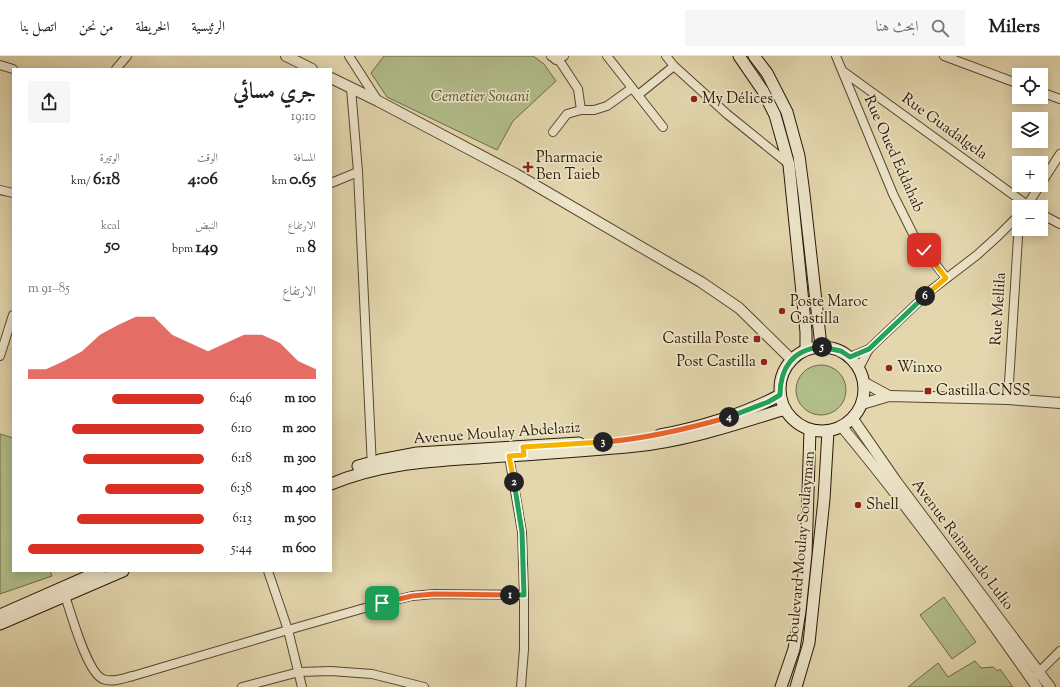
<!DOCTYPE html>
<html lang="ar">
<head>
<meta charset="utf-8">
<style>
  :root { --surface:#fff; --page:#f6f6f6; --text:#202124; --muted:#757577; --line:#e0e0e0; --accent:#d93025 }
  body { margin:0; font-family:"Sorts Mill Goudy",Amiri,serif; background:var(--page); color:var(--text); direction:rtl; height:100vh; display:flex; flex-direction:column; font-size:15px; white-space:nowrap }
  * { box-sizing:border-box; margin:0 }
  p { font-size:13px; color:var(--muted) }
  .icon { flex:none; width:22px; height:22px; fill:none; stroke:currentColor; stroke-width:2; stroke-linecap:round; stroke-linejoin:round }
  .map { position:relative; flex:1; overflow:hidden; direction:ltr }
  .side { position:absolute; left:12px; top:12px; width:320px; height:504px; display:flex; flex-direction:column; background:var(--surface); border-radius:0px; box-shadow:0 2px 10px #0003; direction:rtl }
  .side>* { flex:none }
  .controls { position:absolute; left:1012px; top:12px; display:grid; gap:8px }
  .controls a { display:grid; place-items:center; width:36px; height:36px; border-radius:0px; background:var(--surface); box-shadow:0 2px 10px #0003; font-size:20px }
  .pin { position:absolute; display:grid; place-items:center; width:34px; height:34px; color:#fff; margin:-17px; border-radius:8px; box-shadow:0 2px 6px #0006 }
  .km { position:absolute; width:20px; height:20px; margin:-10px; border-radius:50%; background:#222; color:#fff; font-size:11px; line-height:20px; text-align:center }
  .round { display:grid; place-items:center; flex:none; width:42px; height:42px; border-radius:0px; background:var(--page) }
  .overview { display:flex; align-items:center; justify-content:space-between; height:68px; padding:0 16px }
  h1 { font-size:22px; font-weight:800; line-height:30px }
  .stats { display:grid; grid-template-columns:repeat(3,1fr); gap:6px; height:68px; padding:4px 16px }
  .stats div { display:grid; align-content:center }
  .stats b { font-size:17px; font-weight:800 }
  .stats small { font-size:11px; font-weight:400 }
  .stats p { font-size:11px }
  .chart { height:112px; padding:8px 16px }
  .chart p { display:flex; justify-content:space-between }
  .chart svg { width:100%; height:72px; margin-top:4px; fill:var(--accent); opacity:.7 }
  ul { padding:0 16px; list-style:none; font-size:13px }
  li { display:grid; grid-template-columns:64px 48px 1fr; align-items:center; height:30px }
  li i { height:10px; border-radius:5px; background:var(--accent) }
  header { display:flex; align-items:center; gap:24px; box-sizing:border-box; height:56px; padding:0 20px; background:var(--surface); border-bottom:1px solid var(--line) }
  header strong { font-size:19px }
  nav { display:flex; gap:22px; margin-inline-start:auto; font-size:14px }
  .search { width:280px; height:36px; background:var(--page); display:flex; align-items:center; gap:10px; box-sizing:border-box; padding:0 14px; border-radius:0px; color:var(--muted); font-size:15px }
  .map>svg:first-child { display:block }
  .green { fill:#b2be8b; stroke:#6e6b48 }
  .lines { fill:none; stroke-linecap:round; stroke-linejoin:round }
  .minor-casing { stroke:#58482f; stroke-width:10 }
  .tertiary-casing { stroke:#58482f; stroke-width:12 }
  .secondary-casing { stroke:#2a1805; stroke-width:13 }
  .minor { stroke:#ede5ca; stroke-width:8 }
  .tertiary { stroke:#ede5ca; stroke-width:10 }
  .secondary { stroke:#ede5ca; stroke-width:11 }
  .split-1-casing { stroke:#fff; stroke-width:8 }
  .split-2-casing { stroke:#fff; stroke-width:8 }
  .split-3-casing { stroke:#fff; stroke-width:8 }
  .split-4-casing { stroke:#fff; stroke-width:8 }
  .split-5-casing { stroke:#fff; stroke-width:8 }
  .split-6-casing { stroke:#fff; stroke-width:8 }
  .split-7-casing { stroke:#fff; stroke-width:8 }
  .split-1 { stroke:#f0652b; stroke-width:5 }
  .split-2 { stroke:#22a559; stroke-width:5 }
  .split-3 { stroke:#f5b400; stroke-width:5 }
  .split-4 { stroke:#f0652b; stroke-width:5 }
  .split-5 { stroke:#22a559; stroke-width:5 }
  .split-6 { stroke:#22a559; stroke-width:5 }
  .split-7 { stroke:#f5b400; stroke-width:5 }
  .poi-dot { fill:#8f2418; stroke:#ede5ca; stroke-width:1.5 }
  .labels { text-anchor:middle; dominant-baseline:central; stroke-width:3.5; stroke-linejoin:round; paint-order:stroke }
  .park-label { font-size:15px; font-style:italic; fill:#534a2d; stroke:#ede5ca }
  .poi-label { font-size:15px; fill:#2a1805; stroke:#ede5ca; text-anchor:start }
  .street-label { font-size:15px; fill:#2a1805; stroke:#ede5ca }
</style>
</head>
<body>
<header>
<strong>Milers</strong>
<div class="search"><svg class="icon" aria-label="search" viewBox="0 0 24 24"><circle cx="10" cy="10" r="6"/><path d="M15 15l6 6"/></svg>ابحث هنا</div>
<nav><a>الرئيسية</a><a>الخريطة</a><a>من نحن</a><a>اتصل بنا</a></nav>
</header>
<div class="map">
<svg width="1060" height="631" viewBox="0 0 1060 631">
  <rect width="100%" height="100%" fill="#e4d7ae"/>
  <filter id="stains"><feTurbulence type="fractalNoise" baseFrequency=".005" numOctaves="4"/><feColorMatrix values="0 0 0 0 .2 0 0 0 0 .09 0 0 0 0 .02 0 0 0 .5 -.17"/></filter>
  <radialGradient id="worn" r=".72"><stop offset=".6" stop-color="#630" stop-opacity="0"/><stop offset="1" stop-color="#630" stop-opacity=".3"/></radialGradient>
  <!-- green -->
  <g class="green">
    <polygon points="384,0 533,0 544,8 556,25 513,65 497,94 387,41 371,17"/>
    <circle cx="821" cy="334" r="25"/>
    <polygon points="0,378 13,382 13,515 50,515 52,520 0,538"/>
    <polygon points="944,541 976,586 952,603 920,559"/>
    <polygon points="975,605 981,612 993,611 998,615 1000,613 1013,631 908,631 938,607 948,621"/>
  </g>
  <g class="lines">
    <defs>
      <g id="minor">
        <polyline points="349,0 378,45"/>
        <polyline points="551,0 556,4 564,0"/>
        <polyline points="607,0 663,71"/>
        <polyline points="666,0 674,10 727,58 790,109"/>
        <polyline points="836,0 893,138 914,180 946,222"/>
        <polyline points="944,0 1019,28"/>
        <polyline points="559,4 578,33 581,54"/>
        <polyline points="0,9 13,13"/>
        <polyline points="116,13 127,0"/>
        <polyline points="844,16 1030,151"/>
        <polyline points="351,32 358,116 372,411"/>
        <polyline points="1041,36 1060,43"/>
        <polyline points="638,39 674,10"/>
        <polyline points="553,76 567,58 581,54 594,54 607,50 632,32"/>
        <polyline points="331,127 358,116"/>
        <polyline points="0,134 13,137"/>
        <polyline points="1026,151 1060,98"/>
        <polyline points="1041,158 1060,168"/>
        <polyline points="0,300 13,259"/>
        <polyline points="850,301 869,293"/>
        <polyline points="859,312 869,293 930,235 977,199 998,180 1019,159"/>
        <polyline points="1008,343 1019,165"/>
        <polyline points="509,400 522,476 524,539 524,593 521,631"/>
        <polyline points="268,515 288,574 302,631"/>
        <path d="M65 540C71 557 87 617 103 623 112 627 124 622 133 620L288 574 382 547 412 540 434 538 524 539"/>
        <polyline points="1035,620 1060,595"/>
        <polyline points="242,631 299,616 331,615 372,618 424,631"/>
      </g>
      <g id="tertiary">
        <polyline points="286,0 312,13"/>
        <polyline points="331,22 378,45 516,118 701,226 739,252 792,304"/>
        <polyline points="865,327 889,340"/>
        <polyline points="862,348 889,340 1008,343 1060,347"/>
        <polyline points="853,363 896,425 1050,631"/>
        <path d="M842 371C911 454 975 542 1037 631"/>
      </g>
      <g id="secondary">
        <polyline points="739,0 763,35 775,59 789,109 806,276 806,294"/>
        <polyline points="754,0 767,17 787,56 799,100 804,138 821,290"/>
        <circle cx="822" cy="333" r="42"/>
        <path d="M660 379C699 372 744 358 780 339"/>
        <polyline points="358,410 380,404 417,397 579,387"/>
        <path d="M331 428C384 406 435 405 491 401 539 398 587 395 636 390 687 385 736 368 785 353"/>
        <polyline points="0,559 100,515"/>
        <polyline points="0,568 123,515"/>
        <polyline points="781,631 794,593 800,555 806,498 810,374"/>
        <polyline points="796,631 809,587 824,443 828,375"/>
      </g>
    </defs>
    <!-- minor casing -->
    <use href="#minor" class="minor-casing"/>
    <!-- tertiary casing -->
    <use href="#tertiary" class="tertiary-casing"/>
    <!-- secondary casing -->
    <use href="#secondary" class="secondary-casing"/>
    <!-- minor -->
    <use href="#minor" class="minor"/>
    <!-- tertiary -->
    <use href="#tertiary" class="tertiary"/>
    <!-- secondary -->
    <use href="#secondary" class="secondary"/>
  </g>
  <g class="lines">
    <defs>
      <polyline id="split-1" points="382,547 412,540 434,538 510,539"/>
      <polyline id="split-2" points="510,539 524,539 522,476 514,426"/>
      <polyline id="split-3" points="514,426 509,400 524,399 523,391 603,386"/>
      <path id="split-4" d="M603 386C646 383 687 373 729 361"/>
      <path id="split-5" d="M729 361 768 346 780 339C780 312 793 293 822 291"/>
      <polyline id="split-6" points="822,291 841,295 850,301 869,293 925,240"/>
      <polyline id="split-7" points="924,194 946,222 925,240"/>
    </defs>
    <!-- split-1 casing -->
    <use href="#split-1" class="split-1-casing"/>
    <!-- split-2 casing -->
    <use href="#split-2" class="split-2-casing"/>
    <!-- split-3 casing -->
    <use href="#split-3" class="split-3-casing"/>
    <!-- split-4 casing -->
    <use href="#split-4" class="split-4-casing"/>
    <!-- split-5 casing -->
    <use href="#split-5" class="split-5-casing"/>
    <!-- split-6 casing -->
    <use href="#split-6" class="split-6-casing"/>
    <!-- split-7 casing -->
    <use href="#split-7" class="split-7-casing"/>
    <!-- split-1 -->
    <use href="#split-1" class="split-1"/>
    <!-- split-2 -->
    <use href="#split-2" class="split-2"/>
    <!-- split-3 -->
    <use href="#split-3" class="split-3"/>
    <!-- split-4 -->
    <use href="#split-4" class="split-4"/>
    <!-- split-5 -->
    <use href="#split-5" class="split-5"/>
    <!-- split-6 -->
    <use href="#split-6" class="split-6"/>
    <!-- split-7 -->
    <use href="#split-7" class="split-7"/>
  </g>
  <!-- markers -->
  <g class="poi-dot">
    <circle cx="694" cy="43" r="4"/>
    <path d="M526 105h4v4h4v4h-4v4h-4v-4h-4v-4h4z"/>
    <circle cx="782" cy="255" r="4"/>
    <rect x="753" y="279" width="8" height="8" rx="2"/>
    <circle cx="764" cy="306" r="4"/>
    <circle cx="889" cy="312" r="4"/>
    <rect x="924" y="331" width="8" height="8" rx="2"/>
    <circle cx="858" cy="449" r="4"/>
  </g>
  <g class="labels">
    <!-- park labels -->
    <g class="park-label">
      <text x="480" y="41">Cemetier Souani</text>
    </g>
    <!-- poi labels -->
    <g class="poi-label">
      <text x="702" y="43">My Délices</text>
      <text x="536" y="102">Pharmacie<tspan x="536" dy="17">Ben Taieb</tspan></text>
      <text x="790" y="246">Poste Maroc<tspan x="790" dy="17">Castilla</tspan></text>
      <text x="749" y="283" text-anchor="end">Castilla Poste</text>
      <text x="756" y="306" text-anchor="end">Post Castilla</text>
      <text x="897" y="312">Winxo</text>
      <text x="936" y="335">Castilla CNSS</text>
      <text x="866" y="449">Shell</text>
    </g>
    <!-- street labels -->
    <g class="street-label">
      <text transform="translate(944 71) rotate(36)">Rue Guadalgela</text>
      <text transform="translate(893 98) rotate(66)">Rue Oued Eddahab</text>
      <text transform="translate(999 253) rotate(-86)">Rue Mellila</text>
      <text transform="translate(497 378) rotate(-4)">Avenue Moulay Abdelaziz</text>
      <text transform="translate(962 489) rotate(53)">Avenue Raimundo Lulio</text>
      <text transform="translate(802 491) rotate(-85)">Boulevard Moulay Soulayman</text>
    </g>
  </g>
  <rect width="100%" height="100%" filter="url(#stains)"/>
  <rect width="100%" height="100%" fill="url(#worn)"/>
</svg>
<div class="controls">
<a><svg class="icon" aria-label="locate" viewBox="0 0 24 24"><circle cx="12" cy="12" r="6"/><path d="M12 2v4M12 18v4M2 12h4M18 12h4"/></svg></a>
<a><svg class="icon" aria-label="layers" viewBox="0 0 24 24"><path d="M12 4l9 5-9 5-9-5zM3 14l9 5 9-5"/></svg></a>
<a>+</a>
<a>−</a>
</div>
<div class="pin" style="left:382px;top:547px;background:#1e9e55"><svg class="icon" aria-label="arrive" viewBox="0 0 24 24"><path d="M6 21V4h12l-3 4 3 4H6"/></svg></div>
<div class="pin" style="left:924px;top:194px;background:#d93025"><svg class="icon" aria-label="check" viewBox="0 0 24 24"><path d="M5 12l5 5 9-10"/></svg></div>
<b class="km" style="left:510px;top:539px">1</b>
<b class="km" style="left:514px;top:426px">2</b>
<b class="km" style="left:603px;top:386px">3</b>
<b class="km" style="left:729px;top:361px">4</b>
<b class="km" style="left:822px;top:291px">5</b>
<b class="km" style="left:925px;top:240px">6</b>
<section class="side">
<div class="overview"><div><h1>جري مسائي</h1><p>19:10</p></div><a class="round"><svg class="icon" aria-label="share" viewBox="0 0 24 24"><path d="M12 15V3M7 8l5-5 5 5M5 13v7h14v-7"/></svg></a></div>
<div class="stats">
<div><p>المسافة</p><b>0.65<small> km</small></b></div>
<div><p>الوقت</p><b>4:06</b></div>
<div><p>الوتيرة</p><b>6:18<small> /km</small></b></div>
</div>
<div class="stats">
<div><p>الارتفاع</p><b>8<small> m</small></b></div>
<div><p>النبض</p><b>149<small> bpm</small></b></div>
<div><p>kcal</p><b>50</b></div>
</div>
<div class="chart"><p><span>الارتفاع</span>85–91 m</p>
<svg viewBox="0 0 160 44" preserveAspectRatio="none"><path d="M0 44V38L10 38L20 33L30 27L40 17L50 11L60 6L70 6L80 17L90 22L100 27L110 22L120 17L130 17L140 22L150 33L160 38V44z"/></svg>
</div>
<ul>
<li><b>100 m</b>6:46<i style="width:52%"></i></li>
<li><b>200 m</b>6:10<i style="width:75%"></i></li>
<li><b>300 m</b>6:18<i style="width:69%"></i></li>
<li><b>400 m</b>6:38<i style="width:56%"></i></li>
<li><b>500 m</b>6:13<i style="width:72%"></i></li>
<li><b>600 m</b>5:44<i style="width:100%"></i></li>
</ul>
</section>
</div>
</body>
</html>
